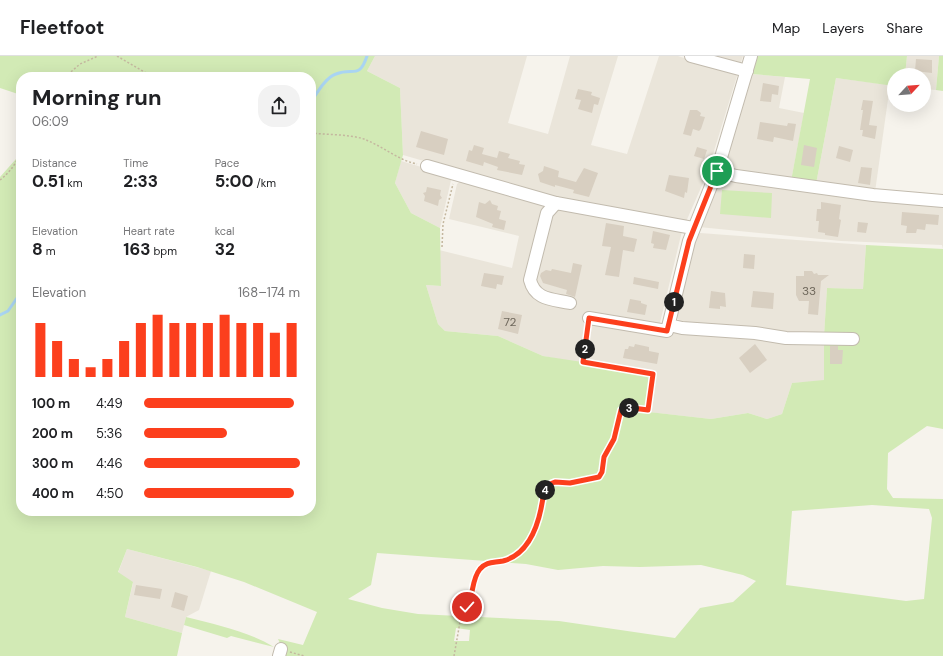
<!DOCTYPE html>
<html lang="en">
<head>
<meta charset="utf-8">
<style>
  :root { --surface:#fff; --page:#f2f2f2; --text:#202124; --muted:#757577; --line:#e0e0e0; --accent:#fc3f1d }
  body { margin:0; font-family:"DM Sans",sans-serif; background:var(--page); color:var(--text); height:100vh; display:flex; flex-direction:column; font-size:15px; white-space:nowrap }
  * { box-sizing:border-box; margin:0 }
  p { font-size:13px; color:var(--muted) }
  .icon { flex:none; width:22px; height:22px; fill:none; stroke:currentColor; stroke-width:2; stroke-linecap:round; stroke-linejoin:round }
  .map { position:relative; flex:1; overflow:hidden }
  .details { position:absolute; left:16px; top:16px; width:300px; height:444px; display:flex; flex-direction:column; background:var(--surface); border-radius:16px; box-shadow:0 4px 16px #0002 }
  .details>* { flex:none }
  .needle { width:26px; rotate:64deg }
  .tools { position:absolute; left:887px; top:12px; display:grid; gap:8px }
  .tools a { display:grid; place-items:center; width:44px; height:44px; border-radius:50%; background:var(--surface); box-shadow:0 4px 16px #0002; font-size:20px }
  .pin { position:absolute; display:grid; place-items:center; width:34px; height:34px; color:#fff; margin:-17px; border:2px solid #fff; border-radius:50%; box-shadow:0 1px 4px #0007 }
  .km { position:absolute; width:20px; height:20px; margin:-10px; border-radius:50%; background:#222; color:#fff; font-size:11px; line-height:20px; text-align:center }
  .round { display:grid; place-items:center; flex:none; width:42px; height:42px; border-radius:16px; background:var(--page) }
  .headline { display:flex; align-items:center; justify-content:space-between; height:68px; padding:0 16px }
  h1 { font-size:22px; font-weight:700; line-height:30px }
  .stats { display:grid; grid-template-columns:repeat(3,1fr); gap:6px; height:68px; padding:4px 16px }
  .stats div { display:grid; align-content:center }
  .stats b { font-size:17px; font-weight:700 }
  .stats small { font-size:11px; font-weight:400 }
  .stats p { font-size:11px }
  .chart { height:112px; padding:8px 16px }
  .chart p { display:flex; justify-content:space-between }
  .chart svg { width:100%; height:72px; margin-top:4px; stroke:var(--accent); stroke-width:6 }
  ul { padding:0 16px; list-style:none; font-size:13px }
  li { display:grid; grid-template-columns:64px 48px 1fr; align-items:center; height:30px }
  li i { height:10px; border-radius:5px; background:var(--accent) }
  header { display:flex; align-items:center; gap:24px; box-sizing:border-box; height:56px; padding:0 20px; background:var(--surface); border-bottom:1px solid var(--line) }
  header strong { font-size:19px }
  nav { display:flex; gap:22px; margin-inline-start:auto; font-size:14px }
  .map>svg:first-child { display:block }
  .residential { fill:#eae5da }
  .green { fill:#d2eab5; fill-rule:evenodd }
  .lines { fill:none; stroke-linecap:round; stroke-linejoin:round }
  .stream { stroke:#a9d4f2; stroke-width:3 }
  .building { fill:#d8cfc1 }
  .minor-casing { stroke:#c2bbae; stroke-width:14 }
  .path { stroke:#c4b79f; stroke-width:1.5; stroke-dasharray:2 2; stroke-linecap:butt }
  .minor { stroke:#fff; stroke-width:12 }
  .route-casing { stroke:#fff; stroke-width:8 }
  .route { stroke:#fc3f1d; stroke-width:5 }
  .labels { text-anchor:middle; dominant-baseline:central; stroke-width:3.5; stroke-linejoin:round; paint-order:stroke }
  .number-label { font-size:12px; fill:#6e675b }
</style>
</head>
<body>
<header>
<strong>Fleetfoot</strong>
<nav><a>Map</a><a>Layers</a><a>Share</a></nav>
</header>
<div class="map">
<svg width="943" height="600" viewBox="0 0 943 600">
  <rect width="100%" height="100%" fill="#f6f3ec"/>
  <!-- residential -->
  <g class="residential">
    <polygon points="375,0 527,0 508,67 548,78 570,0 618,0 591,89 627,98 659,0 678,0 717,13 735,16 737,20 707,118 685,168 548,141 403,99 400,32 367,15"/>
    <polygon points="698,0 743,0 740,9"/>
    <polygon points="907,0 939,0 936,34 924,33 924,19 905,19"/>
    <polygon points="751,18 785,21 779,52 804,57 791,125 731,116 725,110"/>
    <polygon points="836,22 890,29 875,136 816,128"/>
    <polygon points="401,105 452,120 440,172 411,157 395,127"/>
    <polygon points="463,123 682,175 659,271 680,266 676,260 695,182 700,177 866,189 863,233 827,232 824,280 825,325 792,327 782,358 767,363 748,357 711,363 648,356 575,306 543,300 498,280 445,275 438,268 426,229 441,230 439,194 512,212 519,180 449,163 457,128"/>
    <polygon points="721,123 943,149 943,193 942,189 841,185 699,171"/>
    <polygon points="127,493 211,515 199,554 186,561 182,577 125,561 133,527 118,517"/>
  </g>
  <!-- green -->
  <g class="green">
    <path d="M0 0H375L367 15 400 32 403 99 395 127 411 157 440 172 441 230 426 229 438 268 445 275 498 280 543 300 654 317 649 356 711 363 748 357 767 363 782 358 792 327 824 324V280L827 232 863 233 866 189 943 193V373L927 370 888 397 887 433 893 442 943 443V600H284L285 598 278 583 303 589 317 556 244 526 197 511 127 493 118 516 133 526 125 561 182 577 177 600H0V121L16 103 21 76V455H311V21H21V39L0 32ZM872 449 929 453 932 462 924 543 906 545 786 529 792 455ZM377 497 526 508 558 514 603 510 640 511 701 509 743 519 756 525 733 546 700 552 675 582 559 565 418 558 382 552 348 543 371 529ZM456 572 470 574 469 585H454Z"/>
    <polygon points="757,0 907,0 905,19 894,19 894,30 836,22 816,128 791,125 810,23 751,18"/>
    <polygon points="939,0 943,0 943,35 936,34"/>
    <polygon points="722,134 772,137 771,162 720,158"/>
    <path d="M186 561C217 569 247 575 274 591L231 580 227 582 184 569Z"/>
  </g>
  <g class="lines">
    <!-- stream -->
    <g class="stream">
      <path d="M311 46C317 37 325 22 336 18 353 11 359 24 367 0"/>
      <polyline points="0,259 8,255 17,242 21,242"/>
    </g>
  </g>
  <!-- building -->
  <g class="building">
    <polygon points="916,3 932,4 932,17 915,15"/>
    <polygon points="763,27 779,30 778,39 772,38 771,46 760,45"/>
    <polygon points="578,33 592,36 591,39 600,42 598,49 594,48 592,57 578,53 581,44 575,43"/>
    <polygon points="863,44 873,45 869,69 877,70 875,83 862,80 863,74 860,74 863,54 861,54"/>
    <polygon points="690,54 697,54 701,57 700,60 705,61 701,73 699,75 693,73 691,80 683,78"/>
    <polygon points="760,66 787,70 788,67 796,68 793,85 774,81 773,86 757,83"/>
    <polygon points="421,75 448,83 444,99 416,91"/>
    <polygon points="474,89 484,92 482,98 497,102 499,95 510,98 508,102 520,105 519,108 525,109 522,119 497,114 498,111 484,106 483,110 466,105 469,94 472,95"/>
    <polygon points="804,89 817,92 814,111 801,109"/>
    <polygon points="839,90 853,94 850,106 836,102"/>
    <polygon points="697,91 707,94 704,103 694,100"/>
    <polygon points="544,110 559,115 558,121 576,126 584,112 598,117 589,141 573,137 574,134 555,129 555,131 540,126 538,118 543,115"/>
    <polygon points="861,111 872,112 870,129 858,127"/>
    <polygon points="669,119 689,122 687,137 685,136 684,142 665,135"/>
    <polygon points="427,131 441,134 440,139 442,142 439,144 438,150 424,145 425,140 423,137 426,136"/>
    <polygon points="490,144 492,148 498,150 497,154 501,155 499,163 506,165 504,174 492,171 493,168 476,161 479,146 485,148"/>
    <polygon points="821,146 841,149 839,163 841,164 838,181 825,179 825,177 818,176 819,165 816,165 817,153 821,153"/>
    <polygon points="902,156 939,159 938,169 926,168 925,174 917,173 916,177 906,177 907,170 901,169"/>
    <polygon points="858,166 868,167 866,177 857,176"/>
    <polygon points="606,167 624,170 623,180 637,183 634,196 623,194 619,221 605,219 611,191 602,190"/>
    <polygon points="653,175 670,179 666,194 653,192 654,188 651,187"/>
    <polygon points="744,198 755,199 754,213 743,212"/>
    <polygon points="573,207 582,209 575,241 566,238 567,234 543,227 540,220 541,217 546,214 551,215 552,213 571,217"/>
    <polygon points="804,215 812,215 814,218 817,217 818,219 829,219 821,225 818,259 808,258 809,245 799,245 796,239 796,220 804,220"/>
    <polygon points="484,217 504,220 502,229 497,228 496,233 481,230"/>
    <polygon points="634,221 659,226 658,233 633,228"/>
    <polygon points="711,235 725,237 726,251 720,250 720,253 709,252"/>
    <polygon points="753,235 774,237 773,253 751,251"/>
    <polygon points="630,243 641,245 641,247 647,249 645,259 627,256"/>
    <polygon points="502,255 522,259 518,278 498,273"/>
    <polygon points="635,288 649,291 649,295 659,297 657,308 623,302 625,293 628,293 629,290 634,291"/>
    <polygon points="755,288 767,304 750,317 739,302"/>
    <polygon points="830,290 838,290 838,294 843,294 842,308 830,308"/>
    <polygon points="136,529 162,533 160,543 134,539"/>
    <polygon points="175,536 188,540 184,555 171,551"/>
  </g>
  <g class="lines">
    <defs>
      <g id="minor">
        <polyline points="691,0 747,15"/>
        <polyline points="427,110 556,147 693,172"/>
        <polyline points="717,115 736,120 873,139 943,145"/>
        <path d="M556 147 547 157 530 224C535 244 552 243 570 247"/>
        <polyline points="589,262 667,275 689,185 717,115 751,0"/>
        <polyline points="669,269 682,272 755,277 786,282 853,283"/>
        <polyline points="279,600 281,593"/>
      </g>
    </defs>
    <!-- minor casing -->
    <use href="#minor" class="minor-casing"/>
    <!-- path -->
    <g class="path">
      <polyline points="117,0 153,21"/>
      <polyline points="65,21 80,8 98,0"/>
      <path d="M311 77C328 79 348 78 364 83 382 90 400 105 417 108"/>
      <path d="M0 124C10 116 17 107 21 95"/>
      <polyline points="442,191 443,168 453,128"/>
      <polyline points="290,596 304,600"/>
      <polyline points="454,600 460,566 470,545 476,519 486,508 491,505 503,505 527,489 535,473 547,431 555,426 570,427 599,421 602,416 604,401 614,383 620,357 623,352 648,354 653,317 583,306 589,272"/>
    </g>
    <!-- minor -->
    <use href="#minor" class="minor"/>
  </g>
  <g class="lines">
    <defs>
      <path id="route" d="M467 551C474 539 471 524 480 513 487 505 493 507 503 505 533 497 541 461 544 434L550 428 555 426 570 427 599 421 602 416 604 401 614 383 621 354 625 351 648 354 653 318 583 306 589 262 667 275 689 185 717 115"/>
    </defs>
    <!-- route casing -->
    <use href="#route" class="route-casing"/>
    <!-- route -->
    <use href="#route" class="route"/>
  </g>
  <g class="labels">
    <!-- number labels -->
    <g class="number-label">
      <text x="809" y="235">33</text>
      <text x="510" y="266">72</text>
    </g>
  </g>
</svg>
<div class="tools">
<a><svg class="needle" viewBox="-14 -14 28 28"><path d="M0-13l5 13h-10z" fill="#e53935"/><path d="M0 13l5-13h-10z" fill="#757577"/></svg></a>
</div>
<div class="pin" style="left:717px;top:115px;background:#1e9e55"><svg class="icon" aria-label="arrive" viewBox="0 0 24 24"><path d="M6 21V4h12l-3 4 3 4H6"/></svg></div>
<div class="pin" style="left:467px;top:551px;background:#d93025"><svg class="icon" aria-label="check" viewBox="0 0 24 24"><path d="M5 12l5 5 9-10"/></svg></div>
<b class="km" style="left:674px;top:246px">1</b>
<b class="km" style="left:585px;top:293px">2</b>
<b class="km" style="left:629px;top:352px">3</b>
<b class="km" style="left:545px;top:434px">4</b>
<section class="details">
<div class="headline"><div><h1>Morning run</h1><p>06:09</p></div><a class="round"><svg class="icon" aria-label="share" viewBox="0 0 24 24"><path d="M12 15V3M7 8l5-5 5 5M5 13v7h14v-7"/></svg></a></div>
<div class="stats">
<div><p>Distance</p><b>0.51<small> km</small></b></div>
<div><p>Time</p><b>2:33</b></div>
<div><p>Pace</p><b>5:00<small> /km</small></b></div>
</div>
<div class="stats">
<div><p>Elevation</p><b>8<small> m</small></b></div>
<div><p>Heart rate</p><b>163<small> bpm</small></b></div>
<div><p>kcal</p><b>32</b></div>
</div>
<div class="chart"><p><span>Elevation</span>168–174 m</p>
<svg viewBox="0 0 160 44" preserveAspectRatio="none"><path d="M5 44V11M15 44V22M25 44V33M35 44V38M45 44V33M55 44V22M65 44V11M75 44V6M85 44V11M95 44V11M105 44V11M115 44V6M125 44V11M135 44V11M145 44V17M155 44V11"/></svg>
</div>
<ul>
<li><b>100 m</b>4:49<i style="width:96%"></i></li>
<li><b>200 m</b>5:36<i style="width:53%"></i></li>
<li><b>300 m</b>4:46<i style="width:100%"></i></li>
<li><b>400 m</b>4:50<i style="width:96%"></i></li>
</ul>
</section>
</div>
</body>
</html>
